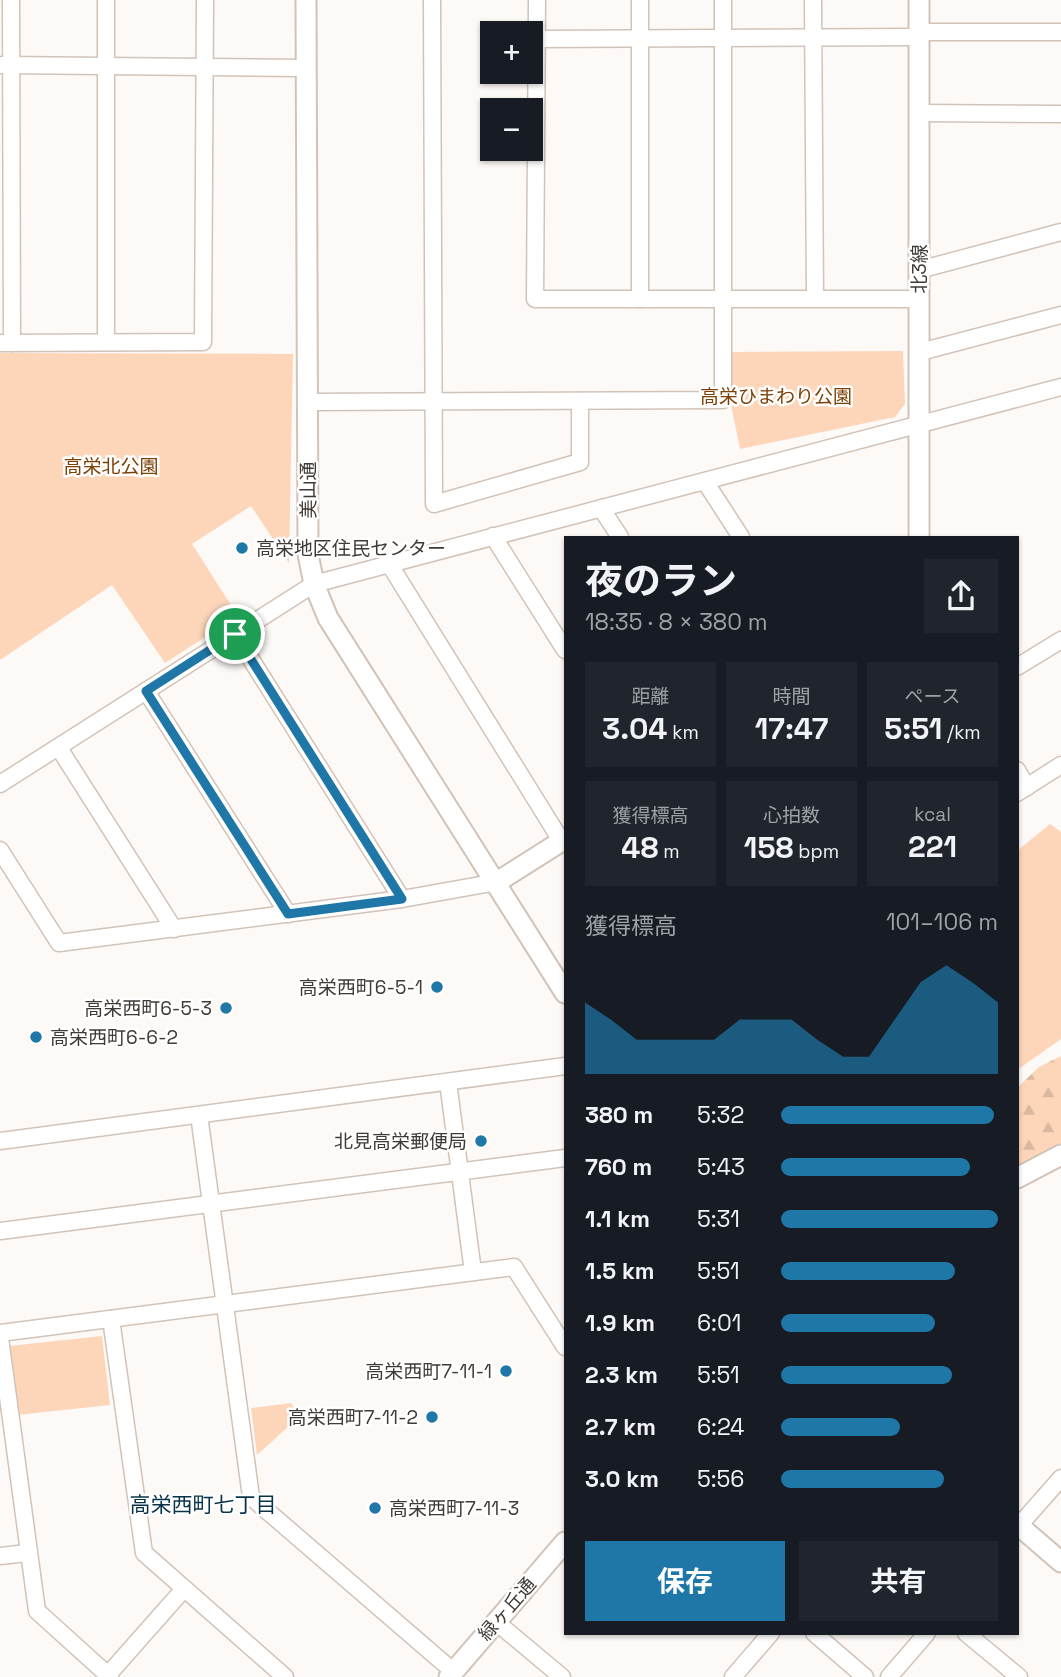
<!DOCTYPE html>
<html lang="ja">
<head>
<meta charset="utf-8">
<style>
  :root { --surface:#171b24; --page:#20242c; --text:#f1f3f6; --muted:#9ea1a6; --accent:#1e77a6 }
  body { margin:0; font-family:"Space Grotesk","Noto Sans JP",sans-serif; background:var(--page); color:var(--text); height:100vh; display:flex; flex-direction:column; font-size:26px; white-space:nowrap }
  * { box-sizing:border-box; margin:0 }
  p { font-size:23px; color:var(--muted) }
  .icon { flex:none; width:38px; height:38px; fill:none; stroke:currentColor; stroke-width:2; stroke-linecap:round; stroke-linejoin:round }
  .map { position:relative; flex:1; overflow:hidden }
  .sheet { position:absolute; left:564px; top:536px; width:455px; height:1099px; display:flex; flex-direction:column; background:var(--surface); border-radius:0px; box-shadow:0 2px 5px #0004 }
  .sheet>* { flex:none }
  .tools { position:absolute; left:480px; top:21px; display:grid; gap:14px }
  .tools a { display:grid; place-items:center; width:63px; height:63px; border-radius:0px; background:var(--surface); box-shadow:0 2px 5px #0004; font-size:35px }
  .pin { position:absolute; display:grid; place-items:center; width:60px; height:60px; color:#fff; margin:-30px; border:4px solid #fff; border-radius:50%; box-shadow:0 2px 7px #0007 }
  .round { display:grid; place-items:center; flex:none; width:74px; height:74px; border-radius:0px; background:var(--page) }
  .overview { display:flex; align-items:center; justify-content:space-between; height:119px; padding:0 21px }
  h1 { font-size:38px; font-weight:700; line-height:52px }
  .metrics { display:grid; grid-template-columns:repeat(3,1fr); gap:10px; height:119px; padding:7px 21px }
  .metrics div { display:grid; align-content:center; border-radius:0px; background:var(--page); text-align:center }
  .metrics b { font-size:30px; font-weight:700 }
  .metrics small { font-size:19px; font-weight:400 }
  .metrics p { font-size:19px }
  .chart { height:196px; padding:14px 21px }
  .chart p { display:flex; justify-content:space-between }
  .chart svg { width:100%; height:126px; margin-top:7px; fill:var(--accent); opacity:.7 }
  .cta { display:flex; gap:14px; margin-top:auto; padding:14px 21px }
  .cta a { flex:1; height:80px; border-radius:0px; background:var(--accent); color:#fff; font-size:28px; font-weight:700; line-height:80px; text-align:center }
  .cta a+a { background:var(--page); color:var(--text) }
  ul { padding:0 21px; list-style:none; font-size:23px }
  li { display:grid; grid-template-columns:112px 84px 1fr; align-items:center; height:52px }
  li i { height:18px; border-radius:9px; background:var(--accent) }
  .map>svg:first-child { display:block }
  .forest { fill:url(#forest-firs) }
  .park { fill:#fdd6ba }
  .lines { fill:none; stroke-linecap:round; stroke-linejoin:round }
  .minor-casing { stroke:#d2c3b8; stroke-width:19 }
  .tertiary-casing { stroke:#d2c3b8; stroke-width:23 }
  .minor { stroke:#fff; stroke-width:16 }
  .tertiary { stroke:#fff; stroke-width:19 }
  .route-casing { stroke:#fff; stroke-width:14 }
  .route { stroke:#1e77a6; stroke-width:9 }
  .poi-dot { fill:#1e77a6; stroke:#fff; stroke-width:2.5 }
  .labels { text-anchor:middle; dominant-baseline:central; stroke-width:5; stroke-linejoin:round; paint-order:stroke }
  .street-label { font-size:19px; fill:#403a35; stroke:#fff }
  .park-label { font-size:19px; fill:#7c4105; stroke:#fff }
  .poi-label { font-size:19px; fill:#403a35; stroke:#fff; text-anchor:end }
  .neighbourhood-label { font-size:21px; fill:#073248; stroke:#fff }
</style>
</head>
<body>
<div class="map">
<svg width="1061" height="1677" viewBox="0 0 1061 1677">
  <defs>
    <pattern id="forest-firs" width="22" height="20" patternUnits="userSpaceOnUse" patternTransform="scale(1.75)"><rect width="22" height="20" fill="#fdd6ba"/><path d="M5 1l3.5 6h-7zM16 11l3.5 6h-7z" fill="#dab8a0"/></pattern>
  </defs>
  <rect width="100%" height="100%" fill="#fdf9f7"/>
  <!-- forest -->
  <polygon class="forest" points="1061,1056 1061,1145 1017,1171 1017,1088 1039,1067"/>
  <!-- park -->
  <g class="park">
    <polygon points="903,351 905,404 895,417 740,449 731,405 732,352"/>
    <polygon points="0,353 293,354 289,563 251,506 192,544 238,616 165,663 112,585 0,660"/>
    <polygon points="1050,824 1061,832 1061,1039 1017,1070 1017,851"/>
    <polygon points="102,1336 110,1405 17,1415 9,1346"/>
    <polygon points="291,1403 300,1416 257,1455 251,1408"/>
  </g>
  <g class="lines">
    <defs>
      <g id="minor">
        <polyline points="11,0 12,343"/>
        <polyline points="432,0 434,504 580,462 580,401"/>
        <polyline points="537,0 535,299 919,299"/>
        <polyline points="640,0 640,299"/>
        <polyline points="813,0 815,298"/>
        <polyline points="918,32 1061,32"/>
        <polyline points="537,39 918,37"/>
        <polyline points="2,65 306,68"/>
        <polyline points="918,113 1061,114"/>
        <polyline points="919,270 1061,232"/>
        <polyline points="106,342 106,0"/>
        <polyline points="0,343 203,342 205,0"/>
        <polyline points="920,352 1061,315"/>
        <polyline points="308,402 723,400 723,0"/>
        <polyline points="706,483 741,537"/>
        <polyline points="601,508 620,537"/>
        <polyline points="493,536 565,650"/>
        <polyline points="388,562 562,842"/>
        <polyline points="235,634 402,899"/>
        <polyline points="1017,667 1061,640"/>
        <polyline points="146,691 288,914"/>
        <polyline points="59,748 174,929"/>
        <polyline points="1017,770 1027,787"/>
        <polyline points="0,784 314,584 1061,387"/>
        <polyline points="1017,793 1061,765"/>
        <polyline points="0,850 59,943 402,899 497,882"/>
        <polyline points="448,1082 473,1272"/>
        <polyline points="199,1115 251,1497 454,1672"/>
        <polyline points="0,1141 565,1066"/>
        <polyline points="0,1231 565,1158"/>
        <polyline points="111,1319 144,1553 285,1677"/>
        <polyline points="0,1333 514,1267 565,1347"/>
        <polyline points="0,1338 37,1611 110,1677"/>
        <polyline points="1017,1528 1061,1478"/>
        <polyline points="0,1556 27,1553"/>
        <polyline points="495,1621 562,1677"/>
        <polyline points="814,1633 865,1677"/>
        <polyline points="966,1633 1019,1677"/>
        <polyline points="106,1677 183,1590"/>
        <polyline points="733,1677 771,1633"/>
        <polyline points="889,1677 927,1633"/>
      </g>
      <g id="tertiary">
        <polyline points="306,0 308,554 314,584 328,618 565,993"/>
        <polyline points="919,0 919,537"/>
        <polyline points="497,882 565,839"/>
        <polyline points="1017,1178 1061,1155"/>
        <polyline points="1017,1524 1061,1562"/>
        <polyline points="449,1677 565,1542"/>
      </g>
    </defs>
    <!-- minor casing -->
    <use href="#minor" class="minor-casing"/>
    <!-- tertiary casing -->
    <use href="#tertiary" class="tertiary-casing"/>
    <!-- minor -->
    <use href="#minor" class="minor"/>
    <!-- tertiary -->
    <use href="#tertiary" class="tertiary"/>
  </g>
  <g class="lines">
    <defs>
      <polygon id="route" points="235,634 402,899 288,914 146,691"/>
    </defs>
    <!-- route casing -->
    <use href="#route" class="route-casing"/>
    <!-- route -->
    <use href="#route" class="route"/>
  </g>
  <!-- markers -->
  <g class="poi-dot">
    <circle cx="242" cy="548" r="7"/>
    <circle cx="437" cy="987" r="7"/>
    <circle cx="226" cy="1008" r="7"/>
    <circle cx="36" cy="1037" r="7"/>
    <circle cx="481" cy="1141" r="7"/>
    <circle cx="506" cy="1371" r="7"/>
    <circle cx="432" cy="1417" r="7"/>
    <circle cx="375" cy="1508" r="7"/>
  </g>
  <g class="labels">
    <!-- street labels -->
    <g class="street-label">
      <text transform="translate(919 269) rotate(-90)">北3線</text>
      <text transform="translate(308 490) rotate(-90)">美山通</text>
      <text transform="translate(507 1609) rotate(-49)">緑ヶ丘通</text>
    </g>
    <!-- park labels -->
    <g class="park-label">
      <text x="776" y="396">高栄ひまわり公園</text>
      <text x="111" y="466">高栄北公園</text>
    </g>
    <!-- poi labels -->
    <g class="poi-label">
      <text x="256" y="548" text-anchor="start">高栄地区住民センター</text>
      <text x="423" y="987">高栄西町6-5-1</text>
      <text x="212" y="1008">高栄西町6-5-3</text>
      <text x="50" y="1037" text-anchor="start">高栄西町6-6-2</text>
      <text x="467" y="1141">北見高栄郵便局</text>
      <text x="492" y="1371">高栄西町7-11-1</text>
      <text x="418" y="1417">高栄西町7-11-2</text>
      <text x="389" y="1508" text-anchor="start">高栄西町7-11-3</text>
    </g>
    <!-- neighbourhood labels -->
    <g class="neighbourhood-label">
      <text x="203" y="1504">高栄西町七丁目</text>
    </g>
  </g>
</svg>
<div class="tools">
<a>+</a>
<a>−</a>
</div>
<div class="pin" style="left:235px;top:634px;background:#1e9e55"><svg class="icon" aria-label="arrive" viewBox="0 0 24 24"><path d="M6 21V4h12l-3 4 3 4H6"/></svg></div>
<section class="sheet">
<div class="overview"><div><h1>夜のラン</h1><p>18:35 · 8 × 380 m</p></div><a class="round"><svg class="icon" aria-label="share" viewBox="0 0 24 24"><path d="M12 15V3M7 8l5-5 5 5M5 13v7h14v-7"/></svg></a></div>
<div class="metrics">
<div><p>距離</p><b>3.04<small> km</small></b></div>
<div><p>時間</p><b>17:47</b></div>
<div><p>ペース</p><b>5:51<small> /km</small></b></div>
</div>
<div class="metrics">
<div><p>獲得標高</p><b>48<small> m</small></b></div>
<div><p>心拍数</p><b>158<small> bpm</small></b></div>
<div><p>kcal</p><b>221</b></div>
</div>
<div class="chart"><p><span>獲得標高</span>101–106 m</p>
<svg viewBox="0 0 160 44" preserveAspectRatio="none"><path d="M0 44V19L10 25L20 32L30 32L40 32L50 32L60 25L70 25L80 25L90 32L100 38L110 38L120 25L130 12L140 6L150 12L160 19V44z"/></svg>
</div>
<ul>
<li><b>380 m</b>5:32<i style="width:98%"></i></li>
<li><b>760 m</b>5:43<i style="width:87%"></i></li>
<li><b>1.1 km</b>5:31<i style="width:100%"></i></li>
<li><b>1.5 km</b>5:51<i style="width:80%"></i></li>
<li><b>1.9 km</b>6:01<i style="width:71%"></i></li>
<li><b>2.3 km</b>5:51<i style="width:79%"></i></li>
<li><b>2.7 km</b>6:24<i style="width:55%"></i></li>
<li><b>3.0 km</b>5:56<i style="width:75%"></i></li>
</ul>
<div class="cta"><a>保存</a><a>共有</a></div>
</section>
</div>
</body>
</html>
